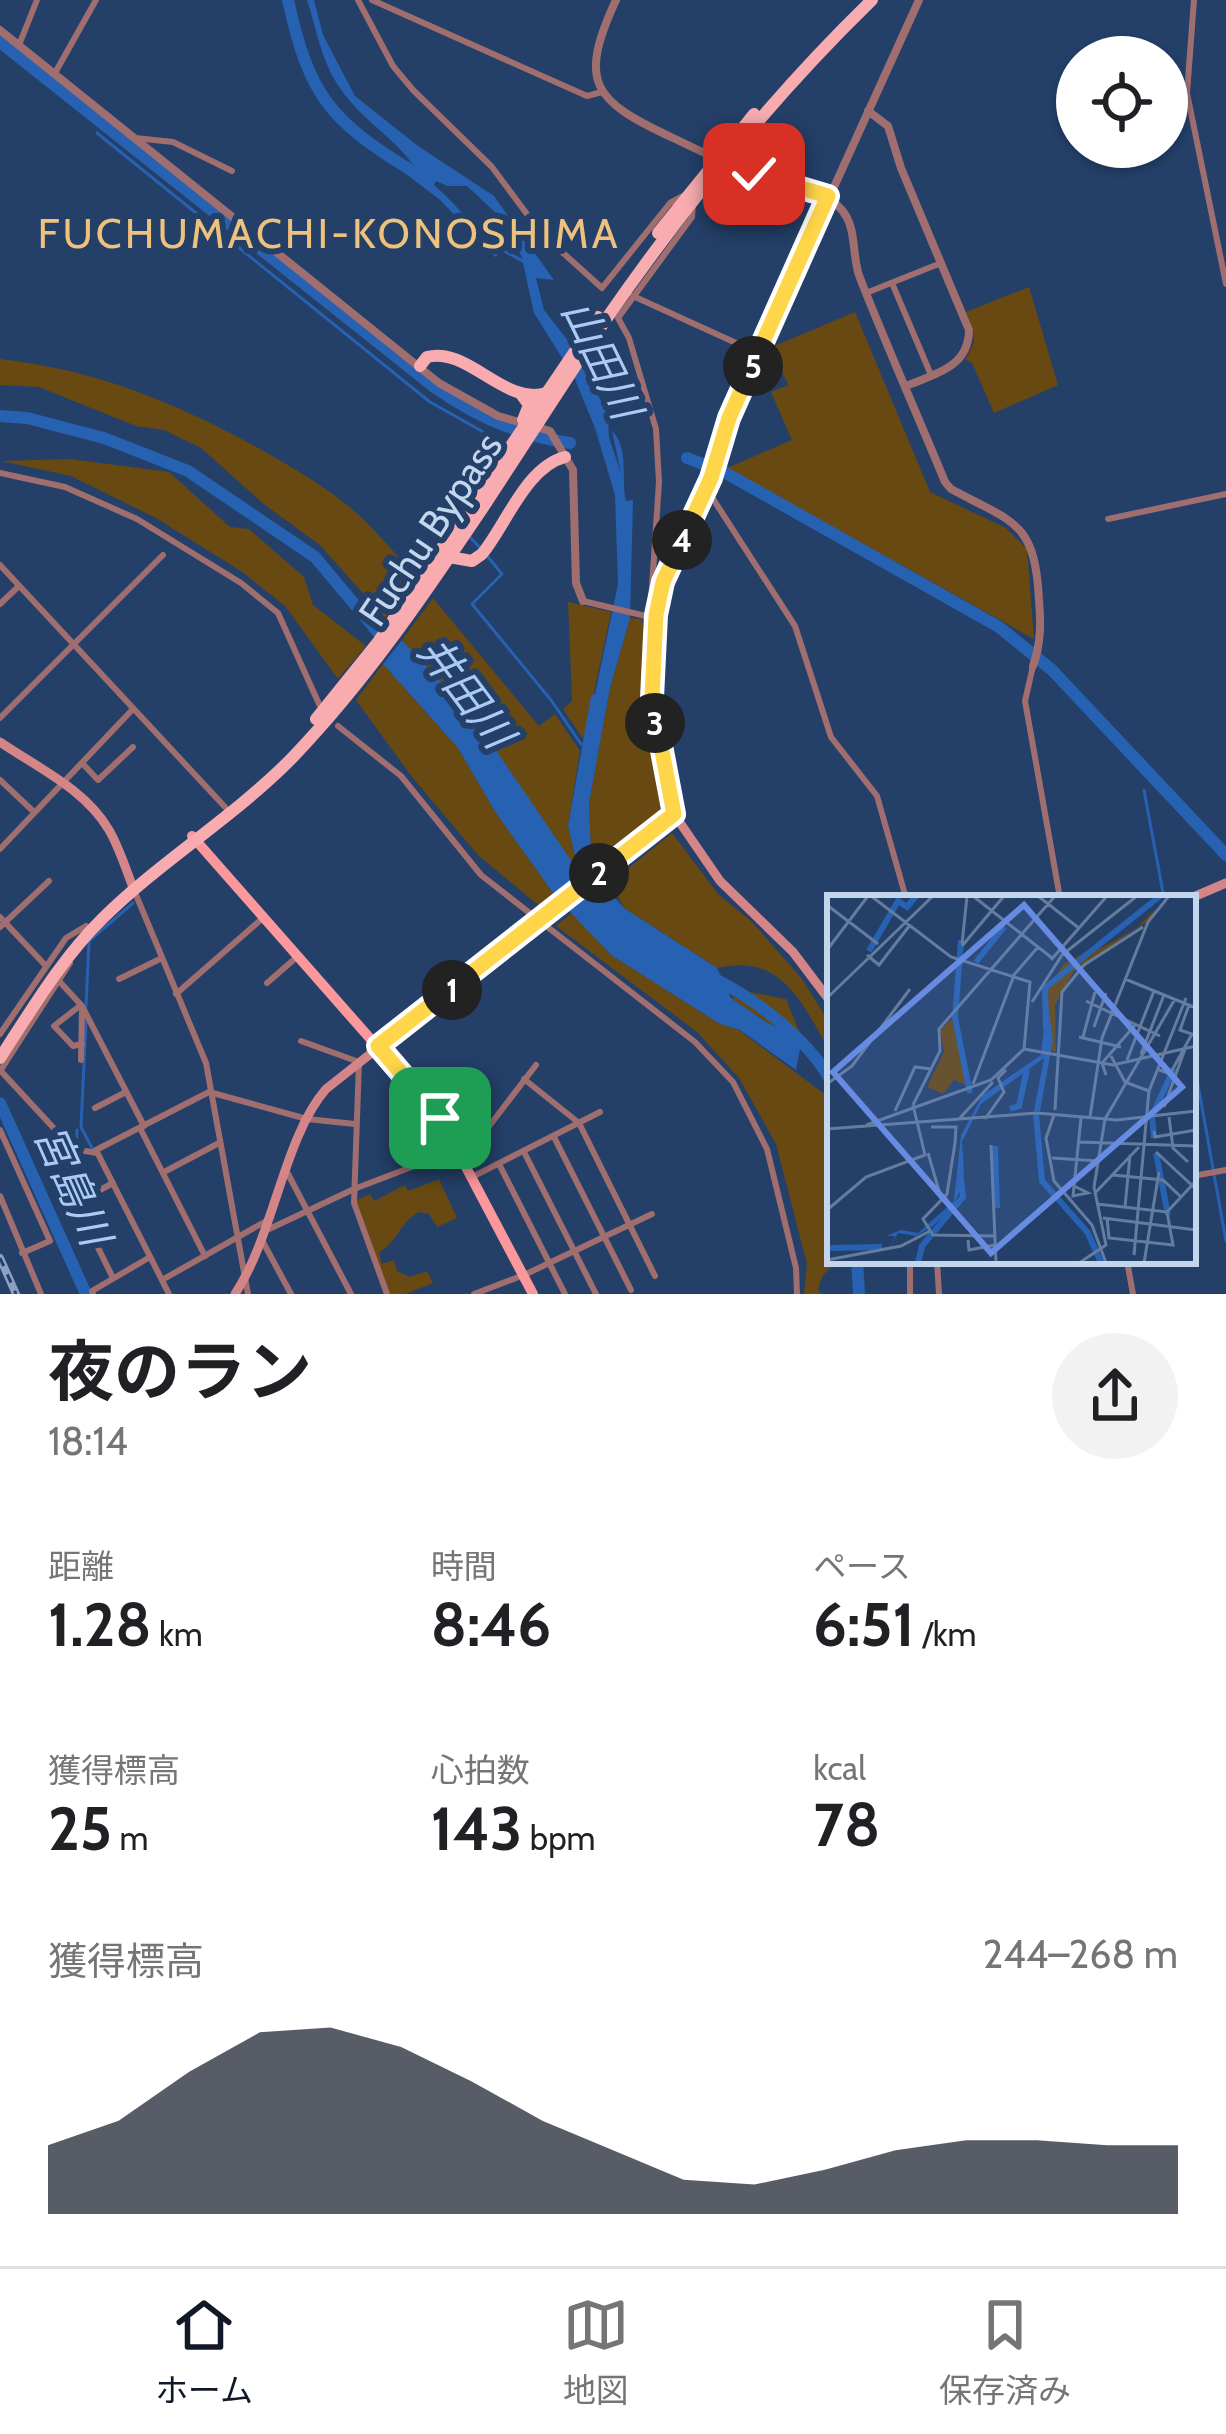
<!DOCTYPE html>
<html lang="ja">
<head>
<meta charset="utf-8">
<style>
  :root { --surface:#fff; --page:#f2f2f2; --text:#202124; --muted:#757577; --line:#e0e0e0; --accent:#111827 }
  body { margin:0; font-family:Cabin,"Noto Sans JP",sans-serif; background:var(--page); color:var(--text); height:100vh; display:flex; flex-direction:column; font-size:45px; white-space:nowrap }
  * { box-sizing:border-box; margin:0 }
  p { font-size:39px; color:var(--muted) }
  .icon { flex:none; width:66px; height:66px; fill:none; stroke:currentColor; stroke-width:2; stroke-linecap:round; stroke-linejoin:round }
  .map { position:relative; height:1294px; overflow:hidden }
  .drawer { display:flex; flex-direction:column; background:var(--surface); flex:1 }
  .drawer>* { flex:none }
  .tools { position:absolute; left:1056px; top:36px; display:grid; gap:24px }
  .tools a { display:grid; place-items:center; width:132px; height:132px; border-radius:50%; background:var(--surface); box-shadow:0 3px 9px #0004; font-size:60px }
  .pin { position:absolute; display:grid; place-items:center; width:102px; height:102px; color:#fff; margin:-51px; border-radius:24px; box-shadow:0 6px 18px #0006 }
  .km { position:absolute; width:60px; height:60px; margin:-30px; border-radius:50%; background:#222; color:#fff; font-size:33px; line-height:60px; text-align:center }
  .round { display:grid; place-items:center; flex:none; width:126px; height:126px; border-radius:63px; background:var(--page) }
  .headline { display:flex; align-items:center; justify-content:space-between; height:204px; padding:0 48px }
  h1 { font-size:66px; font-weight:700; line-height:90px }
  .stats { display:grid; grid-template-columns:repeat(3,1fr); gap:18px; height:204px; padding:12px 48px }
  .stats div { display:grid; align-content:center }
  .stats b { font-size:60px; font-weight:700 }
  .stats small { font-size:33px; font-weight:400 }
  .stats p { font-size:33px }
  .chart { height:336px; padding:24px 48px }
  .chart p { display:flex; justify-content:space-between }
  .chart svg { width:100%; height:216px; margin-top:12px; fill:var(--accent); opacity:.7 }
  .tab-bar { display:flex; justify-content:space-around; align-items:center; height:168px; border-top:3px solid var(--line); background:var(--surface); font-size:33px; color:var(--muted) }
  .tab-bar a { display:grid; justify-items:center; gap:6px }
  .tab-bar .on { color:var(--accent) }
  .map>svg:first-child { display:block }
  .green { fill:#684911 }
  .water { fill:#2661b2; fill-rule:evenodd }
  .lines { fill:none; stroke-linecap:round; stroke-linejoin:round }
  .stream { stroke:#2661b2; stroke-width:3 }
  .river { stroke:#2661b2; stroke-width:12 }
  .minor { stroke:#a06e6f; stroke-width:6 }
  .tertiary { stroke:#a06e6f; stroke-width:8 }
  .secondary { stroke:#d48588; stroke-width:9 }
  .primary { stroke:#fc979c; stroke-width:10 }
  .trunk { stroke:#f8acaf; stroke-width:12 }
  .rail-casing { stroke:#8ca1c0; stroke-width:8 }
  .rail { stroke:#244069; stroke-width:3; stroke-dasharray:9; stroke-linecap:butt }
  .trunk-bridge { stroke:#f8acaf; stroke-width:12 }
  .route-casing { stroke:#fff; stroke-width:24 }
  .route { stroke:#ffd54a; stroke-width:15 }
  .labels { text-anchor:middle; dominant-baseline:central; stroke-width:12; stroke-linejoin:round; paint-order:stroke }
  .street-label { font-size:39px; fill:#c4d5ee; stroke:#244069 }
  .neighbourhood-label { font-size:42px; letter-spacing:3px; fill:#eec17d; stroke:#244069 }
  .water-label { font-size:42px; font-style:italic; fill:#accaf6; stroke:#244069 }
  .inset-river { fill:none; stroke:#2661b2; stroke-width:6 }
  .inset-road { fill:none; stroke:#647c9e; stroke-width:3 }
  .view { fill:#688be2; fill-opacity:0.15; stroke:#688be2; stroke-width:6 }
  .inset-edge { fill:none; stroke:#c4d5ee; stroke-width:6 }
</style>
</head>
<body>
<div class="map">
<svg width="1226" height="1294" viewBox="0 0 1226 1294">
  <rect width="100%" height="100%" fill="#244069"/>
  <!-- green -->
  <g class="green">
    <path d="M1029 287 1058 385 994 413 972 363 965 359C978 341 975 332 966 312Z"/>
    <polygon points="855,312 930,492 1006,528 1027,549 1034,639 727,468 792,440 771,392 788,385 772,347"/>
    <path d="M0 359C98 370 182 405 267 453 302 473 336 493 365 521 382 538 398 557 415 575L385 618 320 545 265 505 201 448 164 430 136 426 39 387 0 385Z"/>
    <polygon points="69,459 169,472 230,527 249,529 273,550 304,577 313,605 366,646 338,679 285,606 241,571 156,518 71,476 1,461"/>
    <polygon points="433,598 539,726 555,714 580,751 568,826 580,876 474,718 402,640"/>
    <polygon points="568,602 611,612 584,740 563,709 572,701"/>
    <polygon points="630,618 642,619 661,816 596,868 591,857 589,803 610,688"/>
    <polygon points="383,664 458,748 496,813 556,897 543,909 478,855 412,777 356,700"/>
    <path d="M672 833 718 894 751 921 802 979 830 1024V1051C801 1002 783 953 717 968L624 908 610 883Z"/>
    <polygon points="572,913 611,955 720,1024 739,1030 827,1096 830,1261 837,1261 823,1275 818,1289 821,1294 804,1294 807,1264 776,1144 739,1078 697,1032 556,926"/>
    <polygon points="749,992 786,999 802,1039 766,1022 731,998"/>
    <path d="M439 1179 457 1218 437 1227 429 1214 419 1212C400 1222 397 1243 379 1252L382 1264 394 1260 397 1271 410 1277 427 1271 433 1283 405 1294H388L355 1201 370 1194 374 1201 405 1185 408 1191Z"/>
  </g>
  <!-- water -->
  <path class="water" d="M307 0H314L323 35 355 96 418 146 494 196 554 280 536 278 544 310 569 342 608 414 609 438 621 473 612 431C629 447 621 478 626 501L633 500 630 618 610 688 589 803 591 857 607 889 624 908 717 968 731 998 766 1022 802 1039 796 1070 740 1030 720 1024 611 955 556 897 496 813 458 748 383 664 402 640 474 718 579 872 568 826 591 696 595 694 618 584 615 495 595 428 574 377 534 313 523 263 501 251 495 257 440 200 410 177 416 169C397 139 361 120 340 88 321 61 317 30 307 0ZM436 181 447 186H467L498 215 523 259C481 240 466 213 434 185Z"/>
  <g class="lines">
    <!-- stream -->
    <g class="stream">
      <polyline points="97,133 430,402 494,438 448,512 454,519"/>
      <polyline points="468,535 482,550"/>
      <polyline points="488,557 502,574 472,604 551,700 581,744"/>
      <polyline points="1144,790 1164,898"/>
      <polyline points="86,1006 89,941 133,903"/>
      <polyline points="86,1021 81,1127 92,1148"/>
      <polyline points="1193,1057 1226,1241"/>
      <polyline points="75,1193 77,1130"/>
    </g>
    <!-- river -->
    <g class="river">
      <path d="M288 0C309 96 330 121 414 172L427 167"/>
      <path d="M0 42 433 386C475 416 519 436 570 443"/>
      <polyline points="0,416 27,418 104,438 188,471 315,557 386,642"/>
      <polyline points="687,458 724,472 999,627 1052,670 1226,855"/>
      <path d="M715 979C757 1000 806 1038 830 1079"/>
      <polyline points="0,1103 86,1294"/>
      <polyline points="857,1261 859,1294"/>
    </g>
    <!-- minor -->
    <g class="minor">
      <polyline points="358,0 393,66 413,90 492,167 541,233 602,288 670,203 685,195"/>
      <polyline points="372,0 587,96 602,92"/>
      <polyline points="1194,0 1187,93 1226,284"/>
      <polyline points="19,45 37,0"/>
      <polyline points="55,73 96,0"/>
      <polyline points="135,138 173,142 232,171"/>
      <polyline points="892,283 931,375"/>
      <polyline points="866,293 941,263"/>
      <polyline points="633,296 758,353"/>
      <polyline points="0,473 65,487 137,519 241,583 278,613 319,704"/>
      <polyline points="706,488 795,626 831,737 877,796 906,898"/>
      <polyline points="1108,519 1226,494"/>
      <polyline points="0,565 225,807"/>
      <polyline points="583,601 650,617 648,662 652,670"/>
      <polyline points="0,604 19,586"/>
      <polyline points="650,617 659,482 656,429 629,338 618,318 692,217 693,204"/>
      <polyline points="1033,666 1025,701 1060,898"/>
      <polyline points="0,718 163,555"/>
      <polyline points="338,726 401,776 481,875 695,1042 733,1082 767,1149 796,1268 797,1294"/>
      <polyline points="82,763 98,780 133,747"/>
      <polyline points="0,780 34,812"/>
      <polyline points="0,849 133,709"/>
      <polyline points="134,890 206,1063 248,1294"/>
      <polyline points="0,917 46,966"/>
      <polyline points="0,927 49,881"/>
      <polyline points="119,979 160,959"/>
      <polyline points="59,981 82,1006 144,1126"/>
      <polyline points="267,983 298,956"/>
      <polyline points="176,994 264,917"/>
      <polyline points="81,1005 54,1026 73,1046 82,1044"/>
      <polyline points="0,1034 66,938 86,926"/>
      <polyline points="301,1041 359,1062 354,1203 387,1294"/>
      <polyline points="81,1060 82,1010"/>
      <polyline points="0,1070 73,1149 97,1153"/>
      <polyline points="0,1071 70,963"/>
      <polyline points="524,1079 579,1123 655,1276"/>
      <polyline points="95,1108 126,1092"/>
      <polyline points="140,1128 205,1256"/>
      <polyline points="0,1130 50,1241 22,1253"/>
      <polyline points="554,1137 631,1290"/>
      <polyline points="524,1152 596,1294"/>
      <polyline points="499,1164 565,1294"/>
      <polyline points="164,1172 219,1143"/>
      <polyline points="287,1172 351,1294"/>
      <polyline points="474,1176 600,1112"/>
      <polyline points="1193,1176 1226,1170"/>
      <polyline points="113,1183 76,1203 113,1278"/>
      <polyline points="0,1196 41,1294"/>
      <polyline points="267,1230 354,1189 477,1142 536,1065"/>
      <polyline points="263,1242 291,1294"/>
      <polyline points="910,1261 910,1294"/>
      <polyline points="937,1261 939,1294"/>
      <polyline points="1127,1261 1133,1294"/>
      <polyline points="162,1280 268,1220"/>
      <polyline points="93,1294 92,1291 150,1257"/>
      <polyline points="169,1294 96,1150 209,1092 307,1119 355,1124"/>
      <polyline points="474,1294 524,1275 652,1214"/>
    </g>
    <!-- tertiary -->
    <g class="tertiary">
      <path d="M616 0C577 84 594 101 673 138 701 151 729 166 757 175 786 184 820 185 841 209 858 228 851 256 860 278 887 347 917 414 945 482L951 489C1014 523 1035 521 1039 600 1041 624 1041 643 1033 666"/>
      <polyline points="0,30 439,383 498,416 550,431 573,470 576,583 583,601"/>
      <path d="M868 111 888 126 901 168 969 330C969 367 935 374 906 386"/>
      <polyline points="674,814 652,697 656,615 669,567 711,478 729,418 919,0"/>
    </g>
    <!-- secondary -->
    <g class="secondary">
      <path d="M0 742C38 768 85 789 109 830 120 849 126 870 134 890"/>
      <polyline points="1191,898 1226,883"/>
      <path d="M235 1294C274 1235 284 1137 326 1089L674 814 720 881 793 952 830 1001"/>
    </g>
    <!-- primary -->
    <polyline class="primary" points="192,836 440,1118 533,1294"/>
    <!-- trunk -->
    <g class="trunk">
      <polyline points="658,233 754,114"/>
      <path d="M602 325C682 209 771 98 872 0"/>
      <path d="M420 366 427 357C468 346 505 407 547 393"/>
      <path d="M449 557 472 561 482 554C506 525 526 467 565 457"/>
      <polyline points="316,719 378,642 477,496"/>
      <path d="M0 1058C32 1009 62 958 103 918 162 860 234 817 292 758 367 680 426 592 486 503"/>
    </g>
    <defs>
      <polyline id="rail" points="0,1258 16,1294"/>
    </defs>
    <!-- rail casing -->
    <use href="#rail" class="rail-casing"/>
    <!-- rail -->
    <use href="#rail" class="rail"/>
    <!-- trunk-bridge -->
    <g class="trunk-bridge">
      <polyline points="521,394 529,405 523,420"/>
      <polyline points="477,496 598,317"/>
      <polyline points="486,503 602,325"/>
    </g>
  </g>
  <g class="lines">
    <defs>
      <polyline id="route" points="440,1118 378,1046 674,814 652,698 656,615 663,582 711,478 729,418 828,196 754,174"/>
    </defs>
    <!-- route casing -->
    <use href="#route" class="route-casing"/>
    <!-- route -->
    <use href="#route" class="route"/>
  </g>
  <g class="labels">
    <!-- street labels -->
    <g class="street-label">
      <text transform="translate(430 529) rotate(-56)">Fuchu Bypass</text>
    </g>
    <!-- neighbourhood labels -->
    <g class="neighbourhood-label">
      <text x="329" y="233">FUCHUMACHI-KONOSHIMA</text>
    </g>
    <!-- water labels -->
    <g class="water-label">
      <text transform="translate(602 359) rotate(64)">山田川</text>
      <text transform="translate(466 692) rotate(53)">井田川</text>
      <text transform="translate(73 1185) rotate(66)">宮島川</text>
    </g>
  </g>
  <!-- overview -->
  <g transform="translate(827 895)">
    <rect width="369" height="369" fill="#244069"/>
    <path d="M328 14 321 26 247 76 228 110 229 157 225 156 219 95 237 69 316 25 265 53 254 64 310 33ZM125 123 139 190 127 185 116 199 100 192 117 157 113 136Z" fill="#684911"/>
    <path d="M220 103 226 145 213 216H207L217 163 154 209 135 247 137 275 133 296 124 314 106 331 89 341 71 338 64 350 68 341H59L74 335 91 338 127 306 134 240 156 200 214 160Z" fill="#2661b2"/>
    <path class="inset-river" d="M134 45 128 123 143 198M42 56 71 6 80 12 89 1M149 67 177 32M219 134 218 93 333 1M183 214 192 211 200 174M209 219 215 286 261 338 274 368M327 243 325 221 347 173M168 251 170 313M329 258 341 320M0 353 55 352M91 368 95 351 136 302 133 274"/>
    <path class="inset-road" d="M44 1 124 62 203 87 197 154 286 170 369 151M146 1 225 63M211 1 253 34M0 10 51 49M135 49 140 1M135 51 177 1M0 55 41 1M40 60 52 70 83 30M224 65 280 1M186 81 211 52M298 84 369 113M0 103 106 1M259 106 333 141M205 107 235 60 310 1M267 132 279 98M252 142 294 152M256 142 268 97M314 159 337 100M284 161 298 187 322 196 359 103M300 165 327 96M330 174 343 179 365 139 353 135 362 110M279 180 275 168 309 129M0 189 25 171 83 94M146 189 186 83M86 210 113 156 112 134 228 1M337 212 358 154M228 215 235 97 257 70 316 32M68 216 88 172 104 174M227 220 219 243 227 286 265 330 279 368M263 222 275 143 321 27 342 1M342 222 346 253 361 267M132 224 166 187M158 224 177 197 171 183 179 175M278 224 348 104M39 230 164 185 197 154M104 232H129L128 248 120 299 96 324 106 340 167 341M0 234 210 218 290 225 369 216M327 236 328 242 369 235M252 247 369 251M164 250 169 368M329 257 369 294M101 258 115 306M225 263 271 266M286 280 336 285 354 302M247 291 261 298 246 301 254 223M269 297 312 252M270 309 340 317 369 286M298 312 303 260M0 315 39 282 98 260 86 210M276 323 369 335M280 323 282 343 346 350 340 317M141 345 142 355 168 350M307 360 322 195M0 365 74 351 103 336M252 368 279 350 267 292 278 224M317 368 332 277"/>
    <path class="view" d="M197 10 355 192 164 358 6 177Z"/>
    <rect width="369" height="369" class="inset-edge"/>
  </g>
</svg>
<div class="tools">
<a><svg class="icon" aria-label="locate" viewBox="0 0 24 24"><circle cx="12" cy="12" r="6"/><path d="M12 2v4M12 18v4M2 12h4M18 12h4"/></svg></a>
</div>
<div class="pin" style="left:440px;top:1118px;background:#1e9e55"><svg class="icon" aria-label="arrive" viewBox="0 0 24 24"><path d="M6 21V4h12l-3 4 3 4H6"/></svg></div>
<div class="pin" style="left:754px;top:174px;background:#d93025"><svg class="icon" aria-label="check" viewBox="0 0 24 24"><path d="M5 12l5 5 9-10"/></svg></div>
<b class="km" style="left:452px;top:990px">1</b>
<b class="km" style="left:599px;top:873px">2</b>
<b class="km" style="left:655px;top:723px">3</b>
<b class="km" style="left:682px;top:540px">4</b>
<b class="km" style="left:753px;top:366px">5</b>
</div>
<section class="drawer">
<div class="headline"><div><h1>夜のラン</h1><p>18:14</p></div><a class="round"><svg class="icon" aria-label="share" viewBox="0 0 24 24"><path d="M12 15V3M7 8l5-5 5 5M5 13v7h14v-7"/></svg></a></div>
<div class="stats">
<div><p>距離</p><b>1.28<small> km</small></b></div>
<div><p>時間</p><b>8:46</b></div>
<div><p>ペース</p><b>6:51<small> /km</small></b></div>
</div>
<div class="stats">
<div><p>獲得標高</p><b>25<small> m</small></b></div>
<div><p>心拍数</p><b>143<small> bpm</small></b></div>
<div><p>kcal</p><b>78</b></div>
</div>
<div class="chart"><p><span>獲得標高</span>244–268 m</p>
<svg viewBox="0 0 160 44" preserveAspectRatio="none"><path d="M0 44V30L10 25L20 15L30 7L40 6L50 10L60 17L70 25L80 31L90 37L100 38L110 35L120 31L130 29L140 29L150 30L160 30V44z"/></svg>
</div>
</section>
<nav class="tab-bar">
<a class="on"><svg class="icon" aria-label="home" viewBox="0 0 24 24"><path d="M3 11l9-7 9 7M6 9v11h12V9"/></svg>ホーム</a>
<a><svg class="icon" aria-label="map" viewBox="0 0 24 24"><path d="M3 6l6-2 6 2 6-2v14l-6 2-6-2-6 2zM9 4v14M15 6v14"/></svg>地図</a>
<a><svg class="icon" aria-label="saved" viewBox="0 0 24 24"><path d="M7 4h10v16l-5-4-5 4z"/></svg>保存済み</a>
</nav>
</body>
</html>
